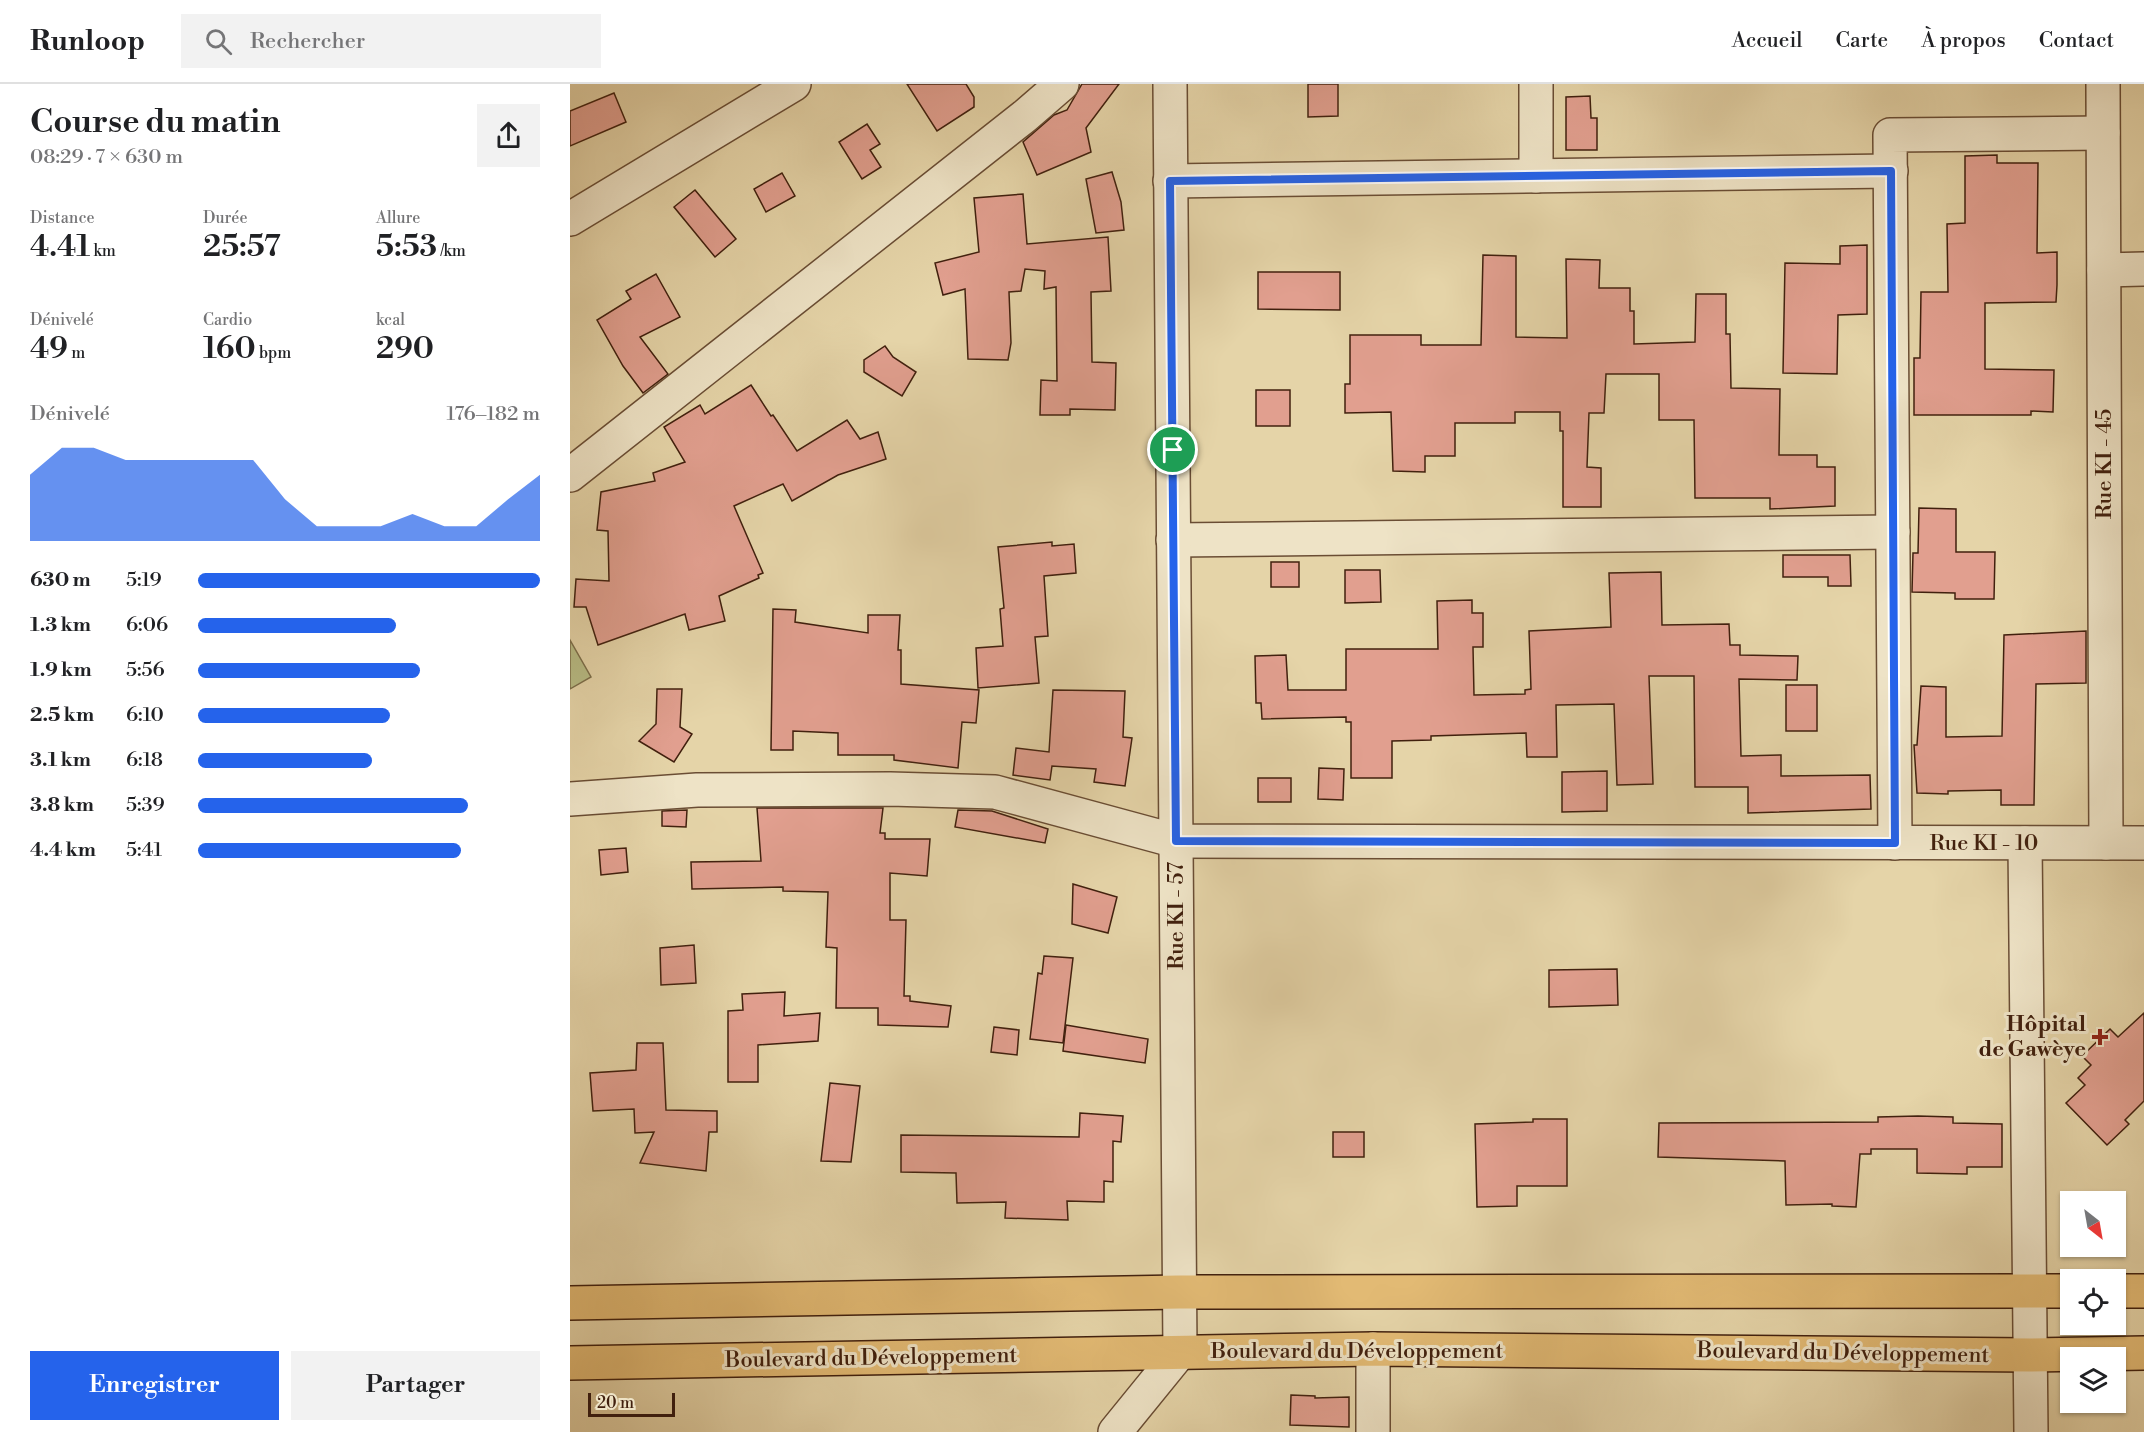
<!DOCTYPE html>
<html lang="fr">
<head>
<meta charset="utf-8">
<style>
  :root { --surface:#fff; --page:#f2f2f2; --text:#202124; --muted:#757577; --line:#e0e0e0; --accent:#2563eb }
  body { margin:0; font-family:"Libre Bodoni",serif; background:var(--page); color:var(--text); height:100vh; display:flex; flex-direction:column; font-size:22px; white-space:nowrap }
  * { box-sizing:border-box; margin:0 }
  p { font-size:20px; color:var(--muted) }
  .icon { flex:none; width:33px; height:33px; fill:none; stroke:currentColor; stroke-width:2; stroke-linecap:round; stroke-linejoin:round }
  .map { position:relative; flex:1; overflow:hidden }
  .details { display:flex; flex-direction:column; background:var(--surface); width:570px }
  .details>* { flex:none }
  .needle { width:39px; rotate:149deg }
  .fabs { position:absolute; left:1490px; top:1107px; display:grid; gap:12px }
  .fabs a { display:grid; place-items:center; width:66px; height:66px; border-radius:0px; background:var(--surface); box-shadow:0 2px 4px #0004; font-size:30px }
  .scale { position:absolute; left:18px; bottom:15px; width:87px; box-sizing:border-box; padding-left:6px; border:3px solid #41200e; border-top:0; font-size:16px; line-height:21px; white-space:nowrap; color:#41200e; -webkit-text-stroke:4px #eee3c6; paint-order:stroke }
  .pin { position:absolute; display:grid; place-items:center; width:51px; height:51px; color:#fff; margin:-26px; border:3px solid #fff; border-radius:50%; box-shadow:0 2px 6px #0007 }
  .round { display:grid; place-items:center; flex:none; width:63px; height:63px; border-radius:0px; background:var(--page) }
  .overview { display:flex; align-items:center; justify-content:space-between; height:102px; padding:0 30px }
  h1 { font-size:33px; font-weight:600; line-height:45px }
  .metrics { display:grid; grid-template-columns:repeat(3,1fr); gap:9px; height:102px; padding:6px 30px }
  .metrics div { display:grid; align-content:center }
  .metrics b { font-size:30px; font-weight:600 }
  .metrics small { font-size:16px; font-weight:400 }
  .metrics p { font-size:16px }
  .chart { height:168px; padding:12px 30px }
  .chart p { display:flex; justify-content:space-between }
  .chart svg { width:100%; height:108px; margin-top:6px; fill:var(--accent); opacity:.7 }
  .button { display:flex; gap:12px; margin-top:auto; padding:12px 30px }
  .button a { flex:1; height:69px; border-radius:0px; background:var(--accent); color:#fff; font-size:24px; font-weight:600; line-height:69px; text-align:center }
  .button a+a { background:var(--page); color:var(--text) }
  ul { padding:0 30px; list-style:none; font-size:20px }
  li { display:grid; grid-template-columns:96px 72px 1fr; align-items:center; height:45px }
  li i { height:15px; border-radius:8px; background:var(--accent) }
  header { display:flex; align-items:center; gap:36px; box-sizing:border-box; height:84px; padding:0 30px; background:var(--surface); border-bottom:2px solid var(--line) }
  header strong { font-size:28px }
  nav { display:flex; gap:33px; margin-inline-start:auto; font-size:21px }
  .search { width:420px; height:54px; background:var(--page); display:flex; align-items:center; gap:15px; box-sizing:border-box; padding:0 21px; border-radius:0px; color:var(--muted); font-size:22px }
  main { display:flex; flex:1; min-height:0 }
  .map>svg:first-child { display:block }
  .green { fill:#b8bc85; stroke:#7c6e4a; stroke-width:1.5 }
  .building { fill:#e19f8f; stroke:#41200e; stroke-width:1.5 }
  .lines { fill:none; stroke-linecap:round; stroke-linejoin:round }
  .minor-casing { stroke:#6a4d34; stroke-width:36 }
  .highway-casing { stroke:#41200e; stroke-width:36 }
  .minor { stroke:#eee3c6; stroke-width:33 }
  .highway { stroke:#e2ba74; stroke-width:33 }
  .route-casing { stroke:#fff; stroke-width:12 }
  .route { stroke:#2563eb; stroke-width:8 }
  .poi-dot { fill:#8f2418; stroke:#eee3c6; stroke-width:2 }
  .labels { text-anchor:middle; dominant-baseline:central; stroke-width:6; stroke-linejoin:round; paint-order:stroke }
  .street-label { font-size:22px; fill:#41200e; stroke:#eee3c6 }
  .poi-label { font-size:22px; font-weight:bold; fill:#41200e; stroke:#eee3c6; text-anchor:end }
</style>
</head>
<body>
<header>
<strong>Runloop</strong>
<div class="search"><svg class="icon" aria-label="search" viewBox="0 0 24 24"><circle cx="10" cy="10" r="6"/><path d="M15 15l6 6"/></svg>Rechercher</div>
<nav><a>Accueil</a><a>Carte</a><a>À propos</a><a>Contact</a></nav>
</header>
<main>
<section class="details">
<div class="overview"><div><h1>Course du matin</h1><p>08:29 · 7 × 630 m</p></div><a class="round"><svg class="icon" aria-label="share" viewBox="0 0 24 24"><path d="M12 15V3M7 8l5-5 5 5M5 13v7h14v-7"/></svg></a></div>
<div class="metrics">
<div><p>Distance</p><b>4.41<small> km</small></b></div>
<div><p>Durée</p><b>25:57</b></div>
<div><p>Allure</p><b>5:53<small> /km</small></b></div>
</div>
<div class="metrics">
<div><p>Dénivelé</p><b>49<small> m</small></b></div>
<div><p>Cardio</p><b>160<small> bpm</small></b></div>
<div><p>kcal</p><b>290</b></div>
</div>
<div class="chart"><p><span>Dénivelé</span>176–182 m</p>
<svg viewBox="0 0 160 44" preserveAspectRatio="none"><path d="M0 44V17L10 6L20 6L30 11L40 11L50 11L60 11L70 11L80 27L90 38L100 38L110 38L120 33L130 38L140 38L150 27L160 17V44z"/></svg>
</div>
<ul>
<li><b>630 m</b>5:19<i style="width:100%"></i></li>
<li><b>1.3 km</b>6:06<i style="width:58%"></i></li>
<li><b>1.9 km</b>5:56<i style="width:65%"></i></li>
<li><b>2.5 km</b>6:10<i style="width:56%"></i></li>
<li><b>3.1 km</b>6:18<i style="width:51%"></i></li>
<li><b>3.8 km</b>5:39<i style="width:79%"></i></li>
<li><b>4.4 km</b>5:41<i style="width:77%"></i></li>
</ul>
<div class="button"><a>Enregistrer</a><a>Partager</a></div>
</section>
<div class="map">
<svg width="1574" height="1348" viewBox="0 0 1574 1348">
  <rect width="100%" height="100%" fill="#e5d4a8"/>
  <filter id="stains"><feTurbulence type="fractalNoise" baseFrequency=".00333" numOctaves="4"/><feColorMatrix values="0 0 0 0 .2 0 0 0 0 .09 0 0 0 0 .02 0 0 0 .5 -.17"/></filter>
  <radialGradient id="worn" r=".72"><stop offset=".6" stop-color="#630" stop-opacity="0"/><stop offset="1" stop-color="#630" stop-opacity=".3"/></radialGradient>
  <!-- green -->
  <polygon class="green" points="0,556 21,593 0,605"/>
  <!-- building -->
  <g class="building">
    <polygon points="337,0 396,0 404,13 404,23 367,47"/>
    <polygon points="512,0 549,0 516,44 521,68 467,91 453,58 484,31 497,26"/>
    <polygon points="738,0 768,0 768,32 738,33"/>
    <polygon points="44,9 56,38 0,62 0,27"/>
    <polygon points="1020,12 1021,34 1027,34 1027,66 996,66 996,13"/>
    <polygon points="297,40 310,60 300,66 311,83 292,95 269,58"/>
    <polygon points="1427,71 1427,79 1468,79 1467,169 1487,168 1487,201 1486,218 1415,219 1415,285 1484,286 1483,328 1461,327 1461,331 1344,331 1344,274 1350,274 1351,208 1378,208 1377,140 1395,139 1395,72"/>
    <polygon points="542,88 551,118 554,146 526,149 516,95"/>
    <polygon points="212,89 225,112 196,128 184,105"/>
    <polygon points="125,106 166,155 145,173 104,123"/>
    <polygon points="453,110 457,160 538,153 541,207 521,208 522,278 546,279 545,326 500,325 500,331 470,331 471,296 487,297 486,203 474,205 475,187 455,185 451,207 439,208 441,259 438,276 398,275 395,205 373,211 365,179 409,168 404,114"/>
    <polygon points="1297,161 1297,230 1268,231 1267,290 1213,289 1215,179 1270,180 1270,162"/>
    <polygon points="913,171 946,172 946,253 997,254 996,175 1030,176 1029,204 1060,204 1060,227 1064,227 1064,260 1125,258 1126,210 1156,210 1156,250 1160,250 1161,304 1210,305 1209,371 1247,371 1247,383 1265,383 1265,422 1200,425 1200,414 1125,414 1124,336 1089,336 1089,290 1036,290 1034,329 1019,329 1017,383 1031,384 1031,423 993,423 993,347 990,347 990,328 945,328 945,339 885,339 885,372 855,372 855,388 823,387 821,328 775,329 775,300 780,300 780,251 851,251 851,261 911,261"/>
    <polygon points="688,188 770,188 770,226 688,225"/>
    <polygon points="86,190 110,233 70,253 98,290 73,309 53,282 27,236 61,215 56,207"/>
    <polygon points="315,262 323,273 346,288 332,312 294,288 294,276"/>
    <polygon points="181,301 201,332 203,331 227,367 277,336 290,355 308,348 316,375 268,391 222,417 213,400 164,422 193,489 188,491 189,494 149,512 155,537 119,546 115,530 28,561 16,523 4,523 6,495 39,497 38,447 27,446 31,408 85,397 83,389 115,378 94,343 130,321 135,330"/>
    <rect x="686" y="306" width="34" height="36"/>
    <polygon points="1349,424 1386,425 1386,468 1425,468 1424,515 1385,515 1385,509 1342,508 1343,469 1348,469"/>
    <polygon points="482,458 482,462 504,460 506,489 474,492 478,552 465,553 469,599 408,604 406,564 433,562 430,525 434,524 428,463"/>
    <polygon points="1213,471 1280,471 1281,502 1258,502 1258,493 1213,493"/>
    <rect x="701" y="478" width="28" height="25"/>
    <polygon points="775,486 810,486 811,518 775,519"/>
    <polygon points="1091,488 1092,541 1159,540 1160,561 1170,561 1170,571 1228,572 1227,596 1169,595 1171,672 1211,671 1211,692 1300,691 1301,725 1178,729 1178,703 1125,703 1124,592 1079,592 1083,700 1047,701 1044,620 986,621 987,673 957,673 956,649 861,652 861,656 822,657 822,694 781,694 781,638 776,638 776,633 692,635 691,619 686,619 685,572 716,571 718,606 776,606 776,565 868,565 867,517 902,516 902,529 913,529 913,563 903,563 904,611 955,610 955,606 961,605 959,547 1041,543 1039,489"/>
    <polygon points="203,525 226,526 225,538 298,549 298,531 330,531 328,566 331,566 331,600 409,606 406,639 392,638 388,684 324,676 324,671 268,671 268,649 223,647 223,666 201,666"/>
    <polygon points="1516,547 1516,599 1466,600 1464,721 1431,721 1431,706 1378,707 1378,710 1347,709 1344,661 1347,661 1351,602 1376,603 1376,653 1432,652 1434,551"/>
    <rect x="1216" y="601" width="31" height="46"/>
    <polygon points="87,605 112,605 110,643 122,650 104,678 69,657 86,640"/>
    <polygon points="483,606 555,607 553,653 562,654 555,702 524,698 526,685 482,682 480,696 443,691 446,664 479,668"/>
    <polygon points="749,684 774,685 773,716 748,715"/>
    <polygon points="1037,687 1037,727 992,728 992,688"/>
    <rect x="688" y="694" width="33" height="24"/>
    <polygon points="187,724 313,724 310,749 315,749 315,755 360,755 357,792 320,789 320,836 336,836 334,912 340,912 340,917 381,922 378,943 308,941 308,924 266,924 267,864 256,863 258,808 213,807 213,803 122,805 121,778 191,777"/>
    <polygon points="117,726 116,743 92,742 92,727"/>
    <polygon points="388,726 422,727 478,745 475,759 385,743"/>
    <polygon points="56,764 58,788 31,791 29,766"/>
    <polygon points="503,800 547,813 538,849 502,840"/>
    <polygon points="124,861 126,899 91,901 90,864"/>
    <polygon points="474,872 503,874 493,959 460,955 468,889 472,890"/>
    <polygon points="1047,885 1048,921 979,923 979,886"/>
    <polygon points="215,908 214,932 250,929 248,957 188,961 188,998 158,998 158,927 173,926 172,910"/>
    <polygon points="1574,929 1574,1017 1555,1036 1559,1040 1537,1061 1496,1019 1515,1001 1508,994 1521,981 1512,972 1540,945 1548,953"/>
    <polygon points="496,941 578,955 575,979 493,967"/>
    <polygon points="424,943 449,946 447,971 421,968"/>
    <polygon points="67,959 93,959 96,1026 147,1027 147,1048 139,1048 136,1087 70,1079 84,1048 65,1049 64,1025 23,1027 20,989 66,986"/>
    <polygon points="260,999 290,1002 281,1078 251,1077"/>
    <polygon points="510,1029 553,1032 551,1058 543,1057 543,1098 534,1097 534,1118 497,1117 498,1136 435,1134 436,1118 387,1119 386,1089 331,1088 331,1051 509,1053"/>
    <polygon points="1348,1032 1383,1033 1383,1039 1432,1040 1432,1083 1397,1083 1397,1090 1347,1089 1347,1065 1301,1065 1301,1070 1290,1070 1286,1123 1262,1122 1262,1120 1216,1121 1215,1077 1088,1073 1089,1039 1308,1038 1308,1033"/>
    <polygon points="963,1035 997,1035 997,1102 947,1102 947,1122 907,1123 905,1040 963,1038"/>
    <rect x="763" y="1048" width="31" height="25"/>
    <polygon points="721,1311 745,1312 745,1314 779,1313 779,1343 720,1341"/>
  </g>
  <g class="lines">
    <defs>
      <g id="minor">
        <polyline points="1533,0 1536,759"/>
        <polyline points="966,92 966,0"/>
        <polyline points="600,97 1321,87"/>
        <polyline points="0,135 224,0"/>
        <polyline points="1534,186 1574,185"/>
        <polyline points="0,391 455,32 492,0"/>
        <polyline points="603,456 1323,448"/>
        <polyline points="0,715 127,706 320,705 425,708 606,757 1574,759"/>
        <polyline points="1325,759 1320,51 1533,49"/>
        <polyline points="1455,759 1461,1348"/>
        <polyline points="803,1265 803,1348"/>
        <polyline points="545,1348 610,1268 600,0"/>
      </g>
      <g id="highway">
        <polyline points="1545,1207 1574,1207"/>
        <polyline points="0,1219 609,1208 1500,1207"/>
        <polyline points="0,1279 803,1265 1459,1271 1574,1269"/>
      </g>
    </defs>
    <!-- minor casing -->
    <use href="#minor" class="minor-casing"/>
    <!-- highway casing -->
    <use href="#highway" class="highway-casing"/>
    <!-- minor -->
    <use href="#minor" class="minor"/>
    <!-- highway -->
    <use href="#highway" class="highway"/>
  </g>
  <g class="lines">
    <defs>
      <polygon id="route" points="1321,87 1325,759 606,757 600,97"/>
    </defs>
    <!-- route casing -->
    <use href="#route" class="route-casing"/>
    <!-- route -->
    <use href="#route" class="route"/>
  </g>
  <!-- markers -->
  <path class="poi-dot" d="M1527 944h6v6h6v6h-6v6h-6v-6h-6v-6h6z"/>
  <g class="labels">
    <!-- street labels -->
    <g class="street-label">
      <text transform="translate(1534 380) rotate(-90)">Rue KI - 45</text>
      <text x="1414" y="759">Rue KI - 10</text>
      <text transform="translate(606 832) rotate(-90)">Rue KI - 57</text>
      <text x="787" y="1267">Boulevard du Développement</text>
      <text transform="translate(1273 1269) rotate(1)">Boulevard du Développement</text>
      <text transform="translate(301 1274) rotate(-1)">Boulevard du Développement</text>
    </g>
    <!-- poi labels -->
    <g class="poi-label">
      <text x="1516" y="940">Hôpital<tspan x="1516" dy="25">de Gawèye</tspan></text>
    </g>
  </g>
  <rect width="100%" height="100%" filter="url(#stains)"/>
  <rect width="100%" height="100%" fill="url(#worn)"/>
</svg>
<div class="fabs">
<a><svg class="needle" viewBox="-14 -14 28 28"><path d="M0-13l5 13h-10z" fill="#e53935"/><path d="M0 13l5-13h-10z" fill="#757577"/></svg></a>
<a><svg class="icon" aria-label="locate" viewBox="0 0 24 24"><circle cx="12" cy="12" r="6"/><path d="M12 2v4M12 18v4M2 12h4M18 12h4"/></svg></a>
<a><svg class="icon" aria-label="layers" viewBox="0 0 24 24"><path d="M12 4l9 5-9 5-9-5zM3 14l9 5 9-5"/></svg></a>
</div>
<div class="scale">20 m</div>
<div class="pin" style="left:603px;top:366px;background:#1e9e55"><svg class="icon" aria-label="arrive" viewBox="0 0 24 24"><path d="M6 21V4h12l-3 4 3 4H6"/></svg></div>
</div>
</main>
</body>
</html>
